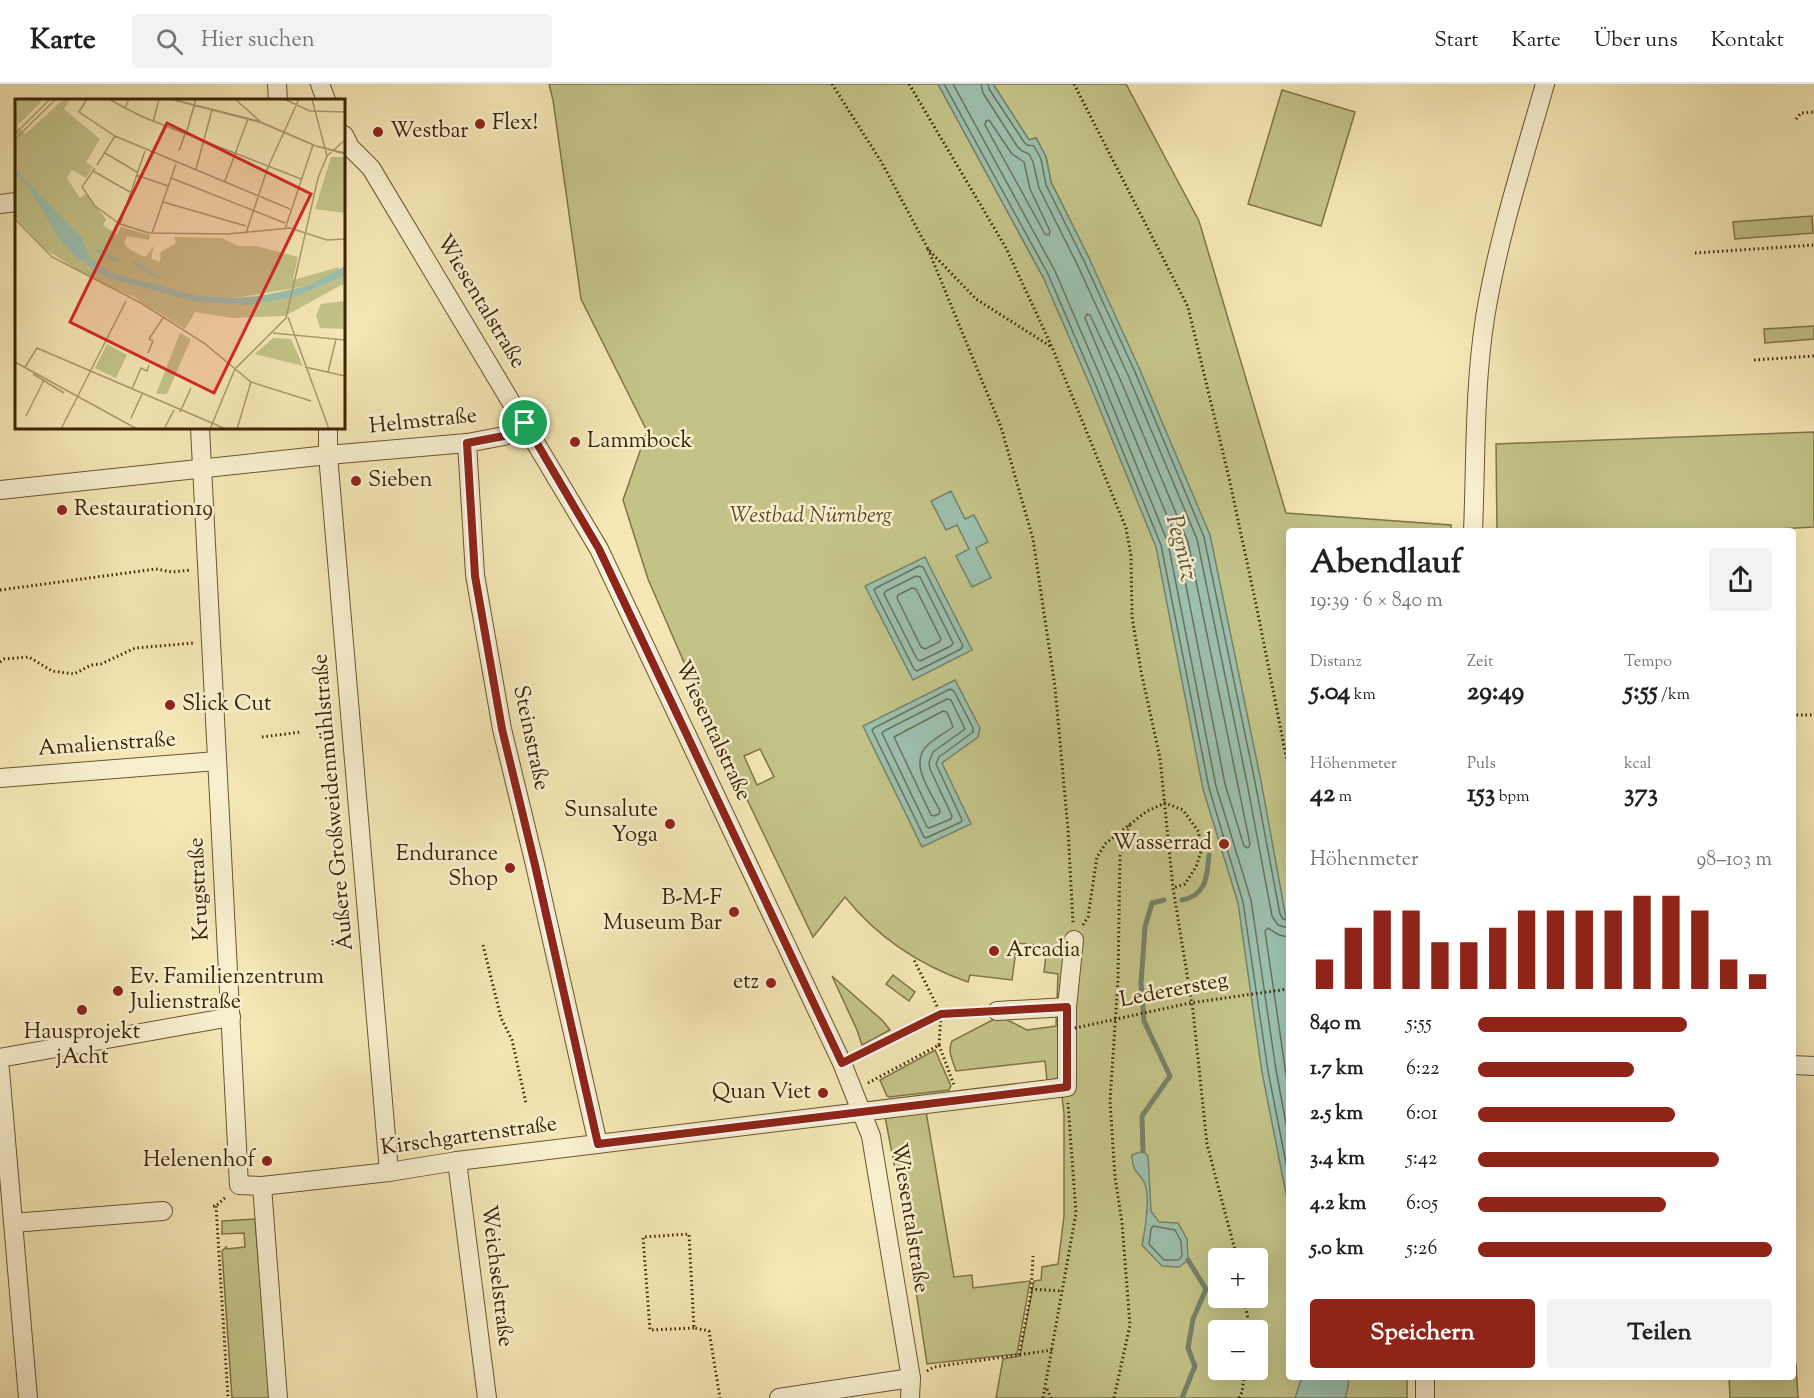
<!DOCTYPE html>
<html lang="de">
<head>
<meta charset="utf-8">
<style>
  :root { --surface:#fff; --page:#f2f2f2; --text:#222; --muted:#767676; --line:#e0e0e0; --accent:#8f2418 }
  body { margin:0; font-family:"Sorts Mill Goudy",serif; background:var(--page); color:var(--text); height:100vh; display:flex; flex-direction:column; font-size:22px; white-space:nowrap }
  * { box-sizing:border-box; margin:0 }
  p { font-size:20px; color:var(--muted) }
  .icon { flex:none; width:33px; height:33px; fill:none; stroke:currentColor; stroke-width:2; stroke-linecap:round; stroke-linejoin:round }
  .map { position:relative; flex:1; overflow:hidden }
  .side { position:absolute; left:1286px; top:444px; width:510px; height:852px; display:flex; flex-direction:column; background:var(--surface); border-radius:6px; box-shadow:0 6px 24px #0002 }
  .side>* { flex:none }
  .tools { position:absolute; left:1208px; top:1164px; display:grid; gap:12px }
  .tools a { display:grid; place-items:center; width:60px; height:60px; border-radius:6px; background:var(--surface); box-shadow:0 6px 24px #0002; font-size:30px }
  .pin { position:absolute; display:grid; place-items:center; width:51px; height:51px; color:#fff; margin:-26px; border:3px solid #fff; border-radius:50%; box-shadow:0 2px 6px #0007 }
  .round { display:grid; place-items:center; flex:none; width:63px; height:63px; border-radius:6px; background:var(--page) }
  .head { display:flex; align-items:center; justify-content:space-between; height:102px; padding:0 24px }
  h1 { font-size:33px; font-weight:700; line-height:45px }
  .stats { display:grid; grid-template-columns:repeat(3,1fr); gap:9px; height:102px; padding:6px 24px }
  .stats div { display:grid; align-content:center }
  .stats b { font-size:26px; font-weight:700 }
  .stats small { font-size:16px; font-weight:400 }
  .stats p { font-size:16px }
  .chart { height:168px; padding:12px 24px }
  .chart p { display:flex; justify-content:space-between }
  .chart svg { width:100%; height:108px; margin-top:6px; stroke:var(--accent); stroke-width:6 }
  .action { display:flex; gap:12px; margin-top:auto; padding:12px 24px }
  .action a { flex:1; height:69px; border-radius:6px; background:var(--accent); color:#fff; font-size:24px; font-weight:700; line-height:69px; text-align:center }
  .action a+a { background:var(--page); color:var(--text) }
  ul { padding:0 24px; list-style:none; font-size:20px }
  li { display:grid; grid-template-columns:96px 72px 1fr; align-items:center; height:45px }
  li i { height:15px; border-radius:8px; background:var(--accent) }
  header { display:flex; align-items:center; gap:36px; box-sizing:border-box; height:84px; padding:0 30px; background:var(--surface); border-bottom:2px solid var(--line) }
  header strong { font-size:28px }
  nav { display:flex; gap:33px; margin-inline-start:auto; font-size:21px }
  .search { width:420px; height:54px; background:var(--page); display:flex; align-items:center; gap:15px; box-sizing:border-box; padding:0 21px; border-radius:6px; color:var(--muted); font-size:22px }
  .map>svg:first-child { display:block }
  .green { fill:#c3c388; stroke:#807446; stroke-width:1.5; fill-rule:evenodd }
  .water { fill:#9cc0ae; stroke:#76826a; stroke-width:1.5 }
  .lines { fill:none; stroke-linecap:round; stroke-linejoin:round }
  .shore { stroke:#6c725a; stroke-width:1.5 }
  .stream { stroke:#76826a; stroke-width:5 }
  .minor-casing { stroke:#6a5531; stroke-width:20 }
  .path { stroke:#3c2405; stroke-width:3; stroke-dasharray:1.5 3; stroke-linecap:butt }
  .minor { stroke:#f8efcf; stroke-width:18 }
  .path-bridge { stroke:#3c2405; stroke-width:3; stroke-dasharray:1.5 3; stroke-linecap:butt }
  .route-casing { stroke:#fff; stroke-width:12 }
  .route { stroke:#8f2418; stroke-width:8 }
  .poi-dot { fill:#8f2418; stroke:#f8efcf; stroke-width:2 }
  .labels { text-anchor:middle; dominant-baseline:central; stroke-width:5; stroke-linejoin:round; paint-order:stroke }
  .poi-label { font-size:22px; fill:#3c2405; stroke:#f8efcf; text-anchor:start }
  .street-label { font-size:22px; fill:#3c2405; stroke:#f8efcf }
  .park-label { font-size:22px; font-style:italic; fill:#5e4c26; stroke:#f8efcf }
  .water-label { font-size:24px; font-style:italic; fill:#595338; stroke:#f8efcf }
  .inset-river { fill:none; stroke:#9cc0ae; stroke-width:3 }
  .inset-road { fill:none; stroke:#aa996f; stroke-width:1.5 }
  .view { fill:#d62828; fill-opacity:0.15; stroke:#d62828; stroke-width:3 }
  .inset-edge { fill:none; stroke:#3c2405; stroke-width:3 }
</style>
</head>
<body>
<header>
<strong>Karte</strong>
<div class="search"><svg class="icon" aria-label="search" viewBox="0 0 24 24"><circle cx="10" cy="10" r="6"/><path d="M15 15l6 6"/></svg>Hier suchen</div>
<nav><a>Start</a><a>Karte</a><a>Über uns</a><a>Kontakt</a></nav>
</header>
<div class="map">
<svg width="1814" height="1314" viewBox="0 0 1814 1314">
  <rect width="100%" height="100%" fill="#f4e7b5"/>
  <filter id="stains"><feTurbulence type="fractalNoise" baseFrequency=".00333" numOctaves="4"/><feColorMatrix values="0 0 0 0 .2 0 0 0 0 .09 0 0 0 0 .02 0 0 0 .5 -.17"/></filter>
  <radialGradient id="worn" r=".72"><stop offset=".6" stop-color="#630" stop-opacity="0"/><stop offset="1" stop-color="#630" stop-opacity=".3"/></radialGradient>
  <!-- green -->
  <g class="green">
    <path d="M549 0H938L1043 193 1089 174 1051 98 1046 73 1036 54 1029 56 993 0H1126L1199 137 1286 429 1451 441V447H1288V1293H1407V1314H996L1003 1275 1020 1272 1034 1197 1041 1196 1042 1183 1058 1180 1064 1132V1030L1060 995 1047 996 1045 977 956 987C953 977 947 967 952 957L1000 932 1027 946 1056 942 1058 890 1044 888 1047 862 1017 859 1012 896 970 891 968 898C919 881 878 854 845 813L813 853 708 634 648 495 623 416 647 347 581 215 553 16ZM760 665 774 693 757 701 744 672ZM1218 1174H1257V1214H1218ZM1218 1246H1257V1286H1218Z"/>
    <polygon points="1282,6 1355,28 1321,142 1248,120"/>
    <polygon points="1812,132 1813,149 1735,155 1733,138"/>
    <polygon points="1814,242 1814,255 1765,259 1764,245"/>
    <polygon points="1814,348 1814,443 1738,447 1497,447 1496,360"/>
    <polygon points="893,891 915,908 909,917 886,900"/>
    <polygon points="832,892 883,937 890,946 862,961 857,946"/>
    <polygon points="935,966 951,1002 949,1006 889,1013 887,1012 880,996"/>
    <polygon points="926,1027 954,1193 972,1191 973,1204 1030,1197 1017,1270 927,1280 907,1147 885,1033"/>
    <polygon points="255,1135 270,1314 232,1314 222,1167 226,1163 227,1165 245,1163 244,1149 222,1150 222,1137"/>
    <polygon points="1793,1280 1796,1280 1798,1314 1730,1314 1729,1293 1792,1293"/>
  </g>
  <!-- water -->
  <g class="water">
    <polygon points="938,0 993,0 1029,56 1036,54 1046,73 1051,98 1089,174 1140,286 1210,451 1261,697 1288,845 1288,1120 1262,988 1238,819 1203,705 1156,463 1089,299 1043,193"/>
    <polygon points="951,407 965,435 974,431 988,458 976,464 991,494 972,503 956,472 969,465 957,441 946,446 931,417"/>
    <polygon points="925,473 972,566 913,596 865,502"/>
    <polygon points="955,596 980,644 978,653 942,679 971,740 922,763 863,642"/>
    <path d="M1143 1067 1148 1072 1151 1127 1159 1138 1178 1139 1187 1155 1188 1176 1179 1183 1162 1182 1142 1161C1145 1146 1150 1115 1145 1100 1139 1086 1133 1092 1132 1071Z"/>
    <polygon points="1302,1293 1349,1293 1348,1303 1345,1314 1295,1314"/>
  </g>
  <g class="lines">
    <!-- shore -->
    <g class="shore">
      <polyline points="944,0 1048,190 1094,297 1161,461 1209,704 1243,818 1268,987 1288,1089"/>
      <polyline points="953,0 1055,187 1101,294 1168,459 1216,702 1251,816 1276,986 1288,1050"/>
      <polyline points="981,0 983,9 1017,62 1022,67 1029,70 1033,78 1039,104 1077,180 1128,291 1197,455 1247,699 1272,832 1278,841 1288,844"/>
      <polyline points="988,0 989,5 1024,58 1027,61 1034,62 1041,75 1046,101 1084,177 1135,288 1204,453 1255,698 1280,830 1283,835 1288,836"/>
      <polygon points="989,36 1012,70 1024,78 1030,105 1050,147 1049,151 1045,150 985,41 986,37"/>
      <polygon points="1087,230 1090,231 1120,295 1188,458 1250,760 1248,764 1244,762 1225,700 1177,456 1085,234"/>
      <polygon points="919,482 923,483 963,562 961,565 917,587 914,585 874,506 876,504"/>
      <polygon points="916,492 920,493 953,559 951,562 920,577 917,575 884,510 886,507"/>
      <polygon points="912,504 916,505 941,555 939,558 925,565 921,563 897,514 898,511"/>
      <polygon points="950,605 954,607 973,644 973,648 939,673 936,680 962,736 961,738 926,754 924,753 872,646 874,644"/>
      <polygon points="947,615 951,616 965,645 933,668 929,678 930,685 952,732 951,735 929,744 927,743 882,649 884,647"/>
      <path d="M943 627 947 628 953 643C944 650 932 655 925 664 910 682 932 710 940 727L939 730 934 732 931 731 894 653Z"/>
      <polyline points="1288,853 1279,851 1268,844 1265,847 1288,1004"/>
      <polygon points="1153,1142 1175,1146 1181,1157 1182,1172 1178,1176 1164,1176 1149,1160 1151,1145"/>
    </g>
    <!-- stream -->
    <g class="stream">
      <path d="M1182 816C1207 811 1207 792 1209 771"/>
      <polyline points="1143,1067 1142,1032 1170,992 1144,937 1141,899 1145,843 1152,819 1164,816"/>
      <polyline points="1182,1314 1195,1282 1188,1264 1193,1235 1206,1205 1188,1176"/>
    </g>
    <defs>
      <g id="minor">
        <polyline points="277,0 278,16"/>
        <polyline points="320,0 326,16"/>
        <polyline points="344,51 350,63 371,84 599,465 842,979 871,1052 911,1294 910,1314"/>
        <polyline points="0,120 16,118"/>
        <polyline points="200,344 239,1101 262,1102 278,1314"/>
        <polyline points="328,344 328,371 389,1088"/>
        <polyline points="467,359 475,491 502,645 535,781 598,1060"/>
        <polyline points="0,406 328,371 467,359 504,352 525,339"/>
        <path d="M1473 447C1476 376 1474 305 1485 234 1498 154 1523 77 1545 0"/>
        <polyline points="0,694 217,677"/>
        <polyline points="997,927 1067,923"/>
        <polyline points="0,974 231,933"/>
        <polyline points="1792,981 1814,982"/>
        <polyline points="0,986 28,1314"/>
        <polyline points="457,1077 487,1314"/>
        <polyline points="262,1102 389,1088 457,1077 1067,1003 1067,923 1074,856"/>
        <polyline points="13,1139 163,1127"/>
        <polyline points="1425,1293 1425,1314"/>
        <polyline points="779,1314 911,1294"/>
      </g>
    </defs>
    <!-- minor casing -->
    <use href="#minor" class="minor-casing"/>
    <!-- path -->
    <g class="path">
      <polyline points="832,0 882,79 928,165 976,215 1050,262"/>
      <polyline points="909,0 1006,164 1052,263 1126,444 1131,472 1132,533 1141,587 1160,674 1173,804 1193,927 1207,1060 1237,1174"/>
      <polyline points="1074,0 1188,223 1229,394 1257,525 1288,682"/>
      <polyline points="1796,35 1801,29 1814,28"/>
      <polyline points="928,165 1001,343 1033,455 1055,603 1068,745 1073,839"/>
      <polyline points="1695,169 1814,161"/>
      <polyline points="1754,276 1814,272"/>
      <polyline points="0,506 156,485 172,488 191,486"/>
      <polyline points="0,578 4,575 29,573 52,587 74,590 91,581 101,580 135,564 194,559"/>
      <polyline points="1792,631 1814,631"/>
      <polyline points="262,653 301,648"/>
      <polyline points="1083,841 1088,833 1097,773 1106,759 1147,727 1165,719 1183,726 1198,747 1202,764 1196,783 1185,800 1173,804"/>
      <polyline points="483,861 501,934 512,956 526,1019"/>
      <polyline points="939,961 954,1001"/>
      <polyline points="856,972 941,930 914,876"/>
      <polyline points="868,999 939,961 941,930 979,928"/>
      <polyline points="213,1122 216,1122 227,1112"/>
      <polyline points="216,1122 228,1314"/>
      <polyline points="1031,1205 1062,1207"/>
      <polyline points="1244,1214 1250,1246"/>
      <polyline points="694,1244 650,1246 643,1153 689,1150 694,1244 709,1247 720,1314"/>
      <polyline points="1019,1271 1031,1209 1033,1172"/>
      <polyline points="927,1287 934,1283 1052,1266"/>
      <polyline points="1047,1305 1051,1314"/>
      <polyline points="1043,1314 1076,1129 1068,1019"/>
      <polyline points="1114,1314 1130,1241 1122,1139 1115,1093 1110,1017 1118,896 1120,772 1130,740"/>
      <polyline points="1239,1314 1242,1308 1245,1286"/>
    </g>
    <!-- minor -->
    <use href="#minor" class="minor"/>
    <!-- path-bridge -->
    <polyline class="path-bridge" points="1066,946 1190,919 1288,905"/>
  </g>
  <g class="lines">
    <defs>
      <polygon id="route" points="525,339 599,465 842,979 941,930 1067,923 1067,1003 598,1060 535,781 502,645 475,492 467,359 504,352"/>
    </defs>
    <!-- route casing -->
    <use href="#route" class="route-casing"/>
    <!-- route -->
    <use href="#route" class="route"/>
  </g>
  <!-- markers -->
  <g class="poi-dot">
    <circle cx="480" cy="40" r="6"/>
    <circle cx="378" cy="48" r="6"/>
    <circle cx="575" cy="358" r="6"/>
    <circle cx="356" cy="397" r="6"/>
    <circle cx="62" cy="426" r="6"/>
    <circle cx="170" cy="621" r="6"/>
    <circle cx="670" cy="740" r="6"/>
    <circle cx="1224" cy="760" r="6"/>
    <circle cx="510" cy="784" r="6"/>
    <circle cx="734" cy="828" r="6"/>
    <circle cx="994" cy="867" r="6"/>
    <circle cx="771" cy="899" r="6"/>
    <circle cx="118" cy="907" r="6"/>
    <circle cx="82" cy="926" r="6"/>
    <circle cx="823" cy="1009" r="6"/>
    <circle cx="267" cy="1077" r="6"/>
  </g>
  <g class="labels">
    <!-- poi labels -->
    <g class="poi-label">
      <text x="492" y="40">Flex!</text>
      <text x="390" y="48">Westbar</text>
      <text x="587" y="358">Lammbock</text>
      <text x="368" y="397">Sieben</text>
      <text x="74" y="426">Restauration19</text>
      <text x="182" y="621">Slick Cut</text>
      <text x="658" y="727" text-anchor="end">Sunsalute<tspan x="658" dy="25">Yoga</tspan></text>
      <text x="1212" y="760" text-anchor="end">Wasserrad</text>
      <text x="498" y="771" text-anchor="end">Endurance<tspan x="498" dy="25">Shop</tspan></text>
      <text x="722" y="815" text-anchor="end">B-M-F<tspan x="722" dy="25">Museum Bar</tspan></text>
      <text x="1006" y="867">Arcadia</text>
      <text x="130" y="894">Ev. Familienzentrum<tspan x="130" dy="25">Julienstraße</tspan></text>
      <text x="759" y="899" text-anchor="end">etz</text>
      <text x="82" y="949" text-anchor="middle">Hausprojekt<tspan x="82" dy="25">jAcht</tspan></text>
      <text x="811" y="1009" text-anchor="end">Quan Viet</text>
      <text x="255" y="1077" text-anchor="end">Helenenhof</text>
    </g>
    <!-- street labels -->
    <g class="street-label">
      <text transform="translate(480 218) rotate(59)">Wiesentalstraße</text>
      <text transform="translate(423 338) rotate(-6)">Helmstraße</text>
      <text transform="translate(712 647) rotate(65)">Wiesentalstraße</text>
      <text transform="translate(530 654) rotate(78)">Steinstraße</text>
      <text transform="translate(107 661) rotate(-4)">Amalienstraße</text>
      <text transform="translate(334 718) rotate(-95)">Äußere Großweidenmühlstraße</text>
      <text transform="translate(200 805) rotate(-93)">Krugstraße</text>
      <text transform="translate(1174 907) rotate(-11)">Lederersteg</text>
      <text transform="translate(469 1053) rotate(-8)">Kirschgartenstraße</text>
      <text transform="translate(909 1134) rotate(81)">Wiesentalstraße</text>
      <text transform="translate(496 1192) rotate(83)">Weichselstraße</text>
    </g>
    <!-- park labels -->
    <g class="park-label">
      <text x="811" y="433">Westbad Nürnberg</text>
    </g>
    <!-- water labels -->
    <g class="water-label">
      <text transform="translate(1181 464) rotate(75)">Pegnitz</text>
    </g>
  </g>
  <!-- overview -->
  <g transform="translate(15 15)">
    <rect width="330" height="330" fill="#f4e7b5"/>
    <path d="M0 0H29L2 27 10 35 49 0 55 1 49 10 85 40 71 63 78 68 71 79 57 71 52 79 65 99 71 95 91 120 88 126 102 136 106 128 135 136 134 141 112 137 109 145 115 151 130 158 139 147 136 160 145 163 146 153 161 144 159 138 207 139 223 147H241L283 158 278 181 324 168 322 172 292 187 219 199V205L280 198 330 177V184L270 217 217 219 180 213 170 230 119 198 72 177 30 150 0 118ZM316 58H330V114L300 110ZM330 202V230L305 229 301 216 306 205ZM165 234 176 240 152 295H141ZM258 239 276 240 288 267 240 255ZM92 245 112 256 101 279 80 269Z" fill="#c3c388"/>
    <path d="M0 70 67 139 75 159 96 174 183 197 219 199 246 197 292 187 330 167V177L280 198 232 206 182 203 93 179 61 158 46 142 10 84 0 76Z" fill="#9cc0ae"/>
    <path class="inset-river" d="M82 151 103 162M118 163 144 179"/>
    <path class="inset-road" d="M72 0 64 13 100 37 275 110M94 0 110 9M114 0 110 9 128 18 286 80M155 0 248 24 301 47 330 55M156 0 243 22M220 0 247 24 301 47 330 54M269 0 295 12 330 13M297 0 312 57M138 23 144 0M0 35 35 0M171 35 181 0M0 40 41 0M164 52 170 35M90 54 122 73M82 66 100 37M80 69 67 88 80 107 105 125 134 134 213 135 275 129 312 141 330 140M181 70 197 11M78 72 115 93M121 76 153 87M156 79 270 124M210 82 233 20M148 103 231 127M0 120 37 158 126 204 189 244 236 283 296 302M105 125 130 52M270 130 298 46M137 134 161 65M231 134 253 68 284 0M273 218 314 330M258 234 330 241M133 254 138 242 134 240 148 219M0 263 122 330M10 268 22 249 211 330M290 268 330 277M313 273 321 240M18 275 49 294M117 290 126 269 132 272 134 266M165 313 176 289M11 317 29 281M116 319 127 295M46 330 111 202M149 330 159 311M195 330 220 270 271 219 303 79 312 57 330 41M222 330 236 283"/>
    <path class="view" d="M152 24 296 95 199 294 55 223Z"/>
    <rect width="330" height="330" class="inset-edge"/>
  </g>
  <rect width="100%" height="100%" filter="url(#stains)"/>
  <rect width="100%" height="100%" fill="url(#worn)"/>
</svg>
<div class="tools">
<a>+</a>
<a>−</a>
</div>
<div class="pin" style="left:525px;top:339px;background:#1e9e55"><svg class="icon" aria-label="arrive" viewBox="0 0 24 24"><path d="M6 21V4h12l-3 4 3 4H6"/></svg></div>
<section class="side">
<div class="head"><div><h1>Abendlauf</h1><p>19:39 · 6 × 840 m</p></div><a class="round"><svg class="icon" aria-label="share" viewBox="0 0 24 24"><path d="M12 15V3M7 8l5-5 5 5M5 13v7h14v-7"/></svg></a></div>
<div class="stats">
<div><p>Distanz</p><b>5.04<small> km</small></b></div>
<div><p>Zeit</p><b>29:49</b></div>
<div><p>Tempo</p><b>5:55<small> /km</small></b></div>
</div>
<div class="stats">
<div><p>Höhenmeter</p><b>42<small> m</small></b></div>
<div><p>Puls</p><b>153<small> bpm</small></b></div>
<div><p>kcal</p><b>373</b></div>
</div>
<div class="chart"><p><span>Höhenmeter</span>98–103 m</p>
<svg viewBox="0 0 160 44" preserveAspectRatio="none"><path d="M5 44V32M15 44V19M25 44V12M35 44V12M45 44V25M55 44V25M65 44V19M75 44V12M85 44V12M95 44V12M105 44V12M115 44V6M125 44V6M135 44V12M145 44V32M155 44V38"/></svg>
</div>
<ul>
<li><b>840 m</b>5:55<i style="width:71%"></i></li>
<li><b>1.7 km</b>6:22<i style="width:53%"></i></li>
<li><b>2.5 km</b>6:01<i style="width:67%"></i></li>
<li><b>3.4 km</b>5:42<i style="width:82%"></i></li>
<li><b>4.2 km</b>6:05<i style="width:64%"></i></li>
<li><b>5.0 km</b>5:26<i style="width:100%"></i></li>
</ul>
<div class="action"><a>Speichern</a><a>Teilen</a></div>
</section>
</div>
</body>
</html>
